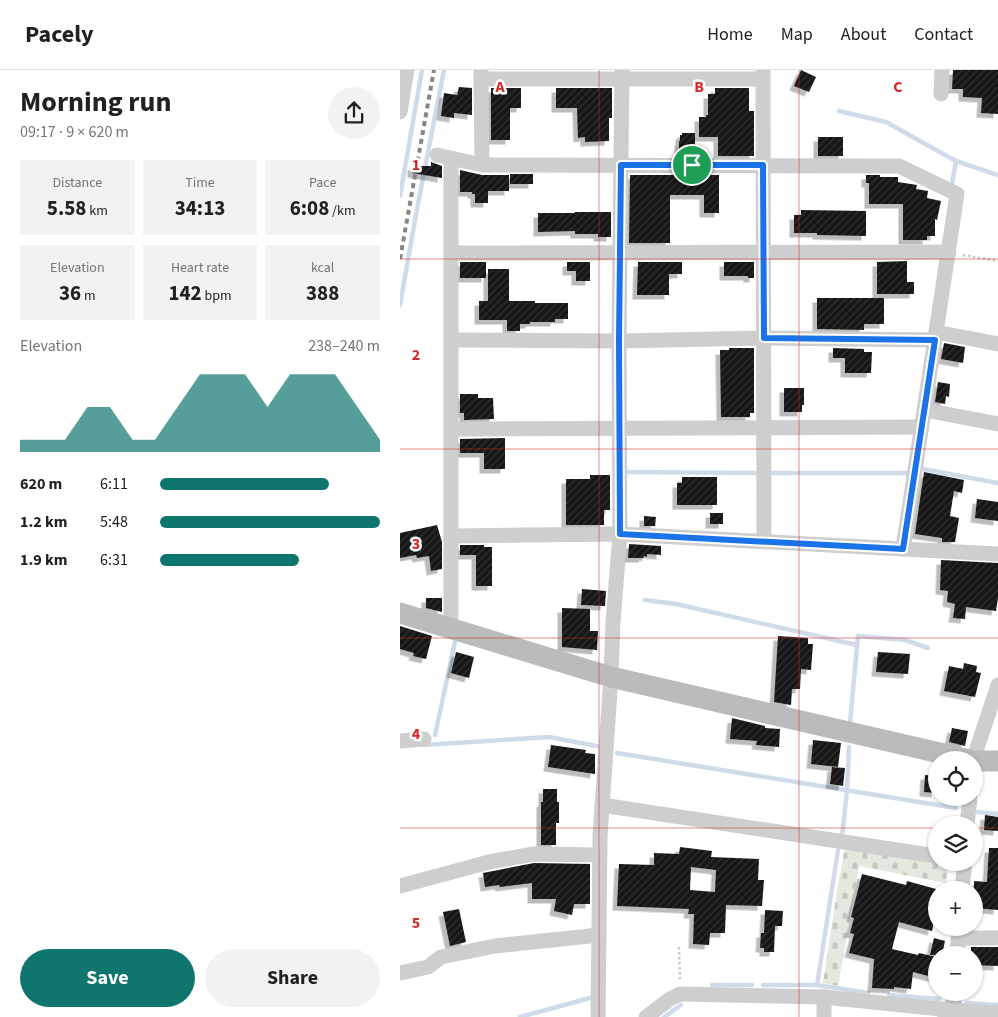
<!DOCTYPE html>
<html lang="en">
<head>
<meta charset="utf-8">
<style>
  :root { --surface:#fff; --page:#f2f2f2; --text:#202124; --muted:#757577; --line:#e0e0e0; --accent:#0f766e }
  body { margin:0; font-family:"Source Sans 3",sans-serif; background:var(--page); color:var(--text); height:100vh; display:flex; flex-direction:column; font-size:19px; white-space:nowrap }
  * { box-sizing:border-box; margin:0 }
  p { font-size:16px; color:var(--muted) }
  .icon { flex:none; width:28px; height:28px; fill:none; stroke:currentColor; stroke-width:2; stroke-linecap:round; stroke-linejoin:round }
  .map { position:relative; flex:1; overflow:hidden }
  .side { display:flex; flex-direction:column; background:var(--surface); width:400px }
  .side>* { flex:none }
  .fabs { position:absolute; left:528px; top:681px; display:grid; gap:10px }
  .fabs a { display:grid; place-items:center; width:55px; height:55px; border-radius:50%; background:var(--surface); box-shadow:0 1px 4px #0004; font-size:25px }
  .pin { position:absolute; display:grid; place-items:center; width:42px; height:42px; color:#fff; margin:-21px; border:2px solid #fff; border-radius:50%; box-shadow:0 1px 5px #0007 }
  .round { display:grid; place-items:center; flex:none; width:52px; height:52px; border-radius:26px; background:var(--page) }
  .overview { display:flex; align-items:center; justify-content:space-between; height:85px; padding:0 20px }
  h1 { font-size:28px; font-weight:700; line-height:38px }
  .metrics { display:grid; grid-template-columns:repeat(3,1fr); gap:8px; height:85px; padding:5px 20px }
  .metrics div { display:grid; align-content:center; border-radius:0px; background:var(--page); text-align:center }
  .metrics b { font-size:21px; font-weight:700 }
  .metrics small { font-size:14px; font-weight:400 }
  .metrics p { font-size:14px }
  .chart { height:140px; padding:10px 20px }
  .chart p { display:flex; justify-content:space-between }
  .chart svg { width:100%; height:90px; margin-top:5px; fill:var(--accent); opacity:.7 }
  .button { display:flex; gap:10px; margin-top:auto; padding:10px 20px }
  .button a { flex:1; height:58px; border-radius:30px; background:var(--accent); color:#fff; font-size:20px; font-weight:700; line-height:58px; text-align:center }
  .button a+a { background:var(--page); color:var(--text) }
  ul { padding:0 20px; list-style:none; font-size:16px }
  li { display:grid; grid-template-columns:80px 60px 1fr; align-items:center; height:38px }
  li i { height:12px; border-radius:6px; background:var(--accent) }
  header { display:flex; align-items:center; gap:30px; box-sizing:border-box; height:70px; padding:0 25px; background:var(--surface); border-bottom:1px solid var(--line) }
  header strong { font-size:24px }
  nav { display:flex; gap:28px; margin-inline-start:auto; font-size:18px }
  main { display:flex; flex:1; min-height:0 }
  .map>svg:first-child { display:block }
  .cemetery { fill:url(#cemetery-stones) }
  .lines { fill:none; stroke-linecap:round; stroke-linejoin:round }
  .stream { stroke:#d0dbea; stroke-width:4.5 }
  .building { fill:url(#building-hatch); fill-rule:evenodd; filter:url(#shadow) }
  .path { stroke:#c8c8c8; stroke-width:2.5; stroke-dasharray:2.5 2.5; stroke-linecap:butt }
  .street { stroke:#cecece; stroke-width:15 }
  .secondary { stroke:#bbb; stroke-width:21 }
  .rail { stroke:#868686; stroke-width:4; stroke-dasharray:5 4; stroke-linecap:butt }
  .route-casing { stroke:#fff; stroke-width:10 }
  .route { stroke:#1a73e8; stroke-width:6 }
  .grid { fill:none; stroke:#d62828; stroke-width:1; stroke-opacity:0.55 }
  .grid-label { font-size:16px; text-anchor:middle; font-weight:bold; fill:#d62828; stroke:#fff; stroke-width:5; stroke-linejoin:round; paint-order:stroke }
</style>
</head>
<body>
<header>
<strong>Pacely</strong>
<nav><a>Home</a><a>Map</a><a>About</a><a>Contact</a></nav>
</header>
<main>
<section class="side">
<div class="overview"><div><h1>Morning run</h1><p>09:17 · 9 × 620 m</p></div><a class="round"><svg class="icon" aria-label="share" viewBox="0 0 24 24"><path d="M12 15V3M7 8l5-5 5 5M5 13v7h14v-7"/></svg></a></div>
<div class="metrics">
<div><p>Distance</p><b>5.58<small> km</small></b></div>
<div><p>Time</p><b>34:13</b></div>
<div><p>Pace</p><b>6:08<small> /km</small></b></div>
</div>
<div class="metrics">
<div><p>Elevation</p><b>36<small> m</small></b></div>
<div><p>Heart rate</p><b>142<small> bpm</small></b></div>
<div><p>kcal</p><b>388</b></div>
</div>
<div class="chart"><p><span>Elevation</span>238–240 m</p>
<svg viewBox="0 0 160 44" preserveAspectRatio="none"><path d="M0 44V38L10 38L20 38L30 22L40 22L50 38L60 38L70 22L80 6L90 6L100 6L110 22L120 6L130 6L140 6L150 22L160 38V44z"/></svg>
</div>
<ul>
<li><b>620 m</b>6:11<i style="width:77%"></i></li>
<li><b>1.2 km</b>5:48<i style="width:100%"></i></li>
<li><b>1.9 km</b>6:31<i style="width:63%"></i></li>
</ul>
<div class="button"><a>Save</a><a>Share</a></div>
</section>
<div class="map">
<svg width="598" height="947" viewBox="0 0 598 947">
  <defs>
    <pattern id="cemetery-stones" width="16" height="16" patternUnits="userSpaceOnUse" patternTransform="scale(1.25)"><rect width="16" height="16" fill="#e2e9de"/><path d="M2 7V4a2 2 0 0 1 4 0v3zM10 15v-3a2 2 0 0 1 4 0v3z" fill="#c2c8bf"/></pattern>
    <pattern id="building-hatch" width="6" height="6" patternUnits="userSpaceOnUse" patternTransform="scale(1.25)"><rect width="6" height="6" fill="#181818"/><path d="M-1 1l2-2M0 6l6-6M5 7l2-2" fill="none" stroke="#313131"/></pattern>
    <filter id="shadow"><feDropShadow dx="-4.5" dy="4.5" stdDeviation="0" flood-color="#0004"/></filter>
  </defs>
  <rect width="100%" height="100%" fill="#fff"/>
  <!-- cemetery -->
  <polygon class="cemetery" points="445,777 536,792 548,793 546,813 459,796 438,916 423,913 436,827"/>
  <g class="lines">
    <!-- stream -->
    <g class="stream">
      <polyline points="439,41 486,52 556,91 598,105"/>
      <polyline points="552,114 556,91"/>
      <polyline points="0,126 22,0"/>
      <polyline points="0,235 17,139 44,0"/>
      <polyline points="523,399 598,413"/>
      <polyline points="228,402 357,403"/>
      <polyline points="368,403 509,403 509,401"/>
      <polyline points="245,530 276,534 457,575"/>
      <polyline points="450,653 458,566 505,570 528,578"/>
      <polyline points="35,665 55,572"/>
      <polyline points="24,675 149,667 202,677"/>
      <polyline points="217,683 556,738"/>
      <polyline points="578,742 598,744"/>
      <polyline points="442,767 447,721 449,677"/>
      <polyline points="438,780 417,915 468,923"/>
      <polyline points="312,915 352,915"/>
      <polyline points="363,915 417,915"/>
      <polyline points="489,925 539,929"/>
      <polyline points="567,933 598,935"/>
      <polyline points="120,947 190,928"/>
      <polyline points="264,947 281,935"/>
    </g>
  </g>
  <!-- building -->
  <g class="building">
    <polygon points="401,0 416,7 409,22 394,16"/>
    <polygon points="553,0 598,0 598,44 581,43 582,28 563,27 563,19 552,19"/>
    <polygon points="59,17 72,18 72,45 54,43 54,48 41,46 44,23 57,25"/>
    <polygon points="91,18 121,18 121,38 110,38 110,70 91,70"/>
    <polygon points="156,18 212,18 212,48 209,48 209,71 185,72 185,67 178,68 177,38 156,38"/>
    <polygon points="315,18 349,18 349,41 354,41 354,86 318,86 318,67 299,67 299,47 306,47 306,45 308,45 308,24 315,24"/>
    <polygon points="282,63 295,63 295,86 279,86 279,71 280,71 280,65 282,65"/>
    <rect x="418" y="67" width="25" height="19"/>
    <polygon points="31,92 42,96 42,108 12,103 12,96 31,96"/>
    <polygon points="60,100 82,105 109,105 109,121 88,121 88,133 75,133 75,124 72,124 72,122 60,122"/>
    <rect x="110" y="104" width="23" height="10"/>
    <polygon points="230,105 319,105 319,143 304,143 304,125 270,125 270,173 229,173"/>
    <polygon points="466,105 480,105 480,107 498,107 498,112 517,115 516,119 528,121 527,128 541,131 537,150 535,149 535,166 527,166 527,170 503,170 503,134 469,134 469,113 466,113"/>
    <polygon points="401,140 466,141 466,166 417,165 417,163 394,163 394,145 401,145"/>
    <polygon points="175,142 211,142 211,167 198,167 198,164 175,164 175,161 138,162 138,143 175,143"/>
    <polygon points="507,191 507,212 514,212 514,224 477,224 477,192"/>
    <rect x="60" y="192" width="26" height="16"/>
    <polygon points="167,192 190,192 190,211 176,211 176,201 167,201"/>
    <polygon points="238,192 282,192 282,204 269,204 269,225 237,225"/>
    <polygon points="324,192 354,192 354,208 348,208 348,206 324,206"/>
    <polygon points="88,199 109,199 109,231 135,231 135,233 168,233 168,249 155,249 155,252 130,252 130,254 120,254 120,261 107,261 107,250 79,250 79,231 88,231"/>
    <polygon points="417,228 484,228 484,254 464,254 464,260 417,259"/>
    <polygon points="544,273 565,277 563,293 541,289"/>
    <polygon points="329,278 354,278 354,343 350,343 350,347 321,347 320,280 329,280"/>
    <polygon points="433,278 464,279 464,282 472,282 471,303 445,303 445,288 433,288"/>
    <polygon points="538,312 550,314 549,327 546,326 545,334 535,332"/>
    <polygon points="384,318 404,318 404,335 402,335 402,342 384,342"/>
    <polygon points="60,324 78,324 78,328 93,328 94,349 64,350 64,343 60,343"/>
    <polygon points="105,368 105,399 84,399 84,383 60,383 60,369"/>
    <polygon points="524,402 564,410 562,423 554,421 550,446 559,448 555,472 542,472 542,468 515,464"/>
    <polygon points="190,405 210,405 210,440 204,440 204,455 166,455 166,409 190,409"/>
    <polygon points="282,407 317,407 317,435 277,435 277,413 282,413"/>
    <polygon points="577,429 598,432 598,451 575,448"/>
    <rect x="310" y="443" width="13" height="11"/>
    <polygon points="244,446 256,447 255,456 244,456"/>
    <polygon points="37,455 42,472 42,499 31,501 29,486 17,488 16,485 0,488 0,463"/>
    <polygon points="229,474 261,476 261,485 247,484 247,487 244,486 243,488 228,488"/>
    <polygon points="60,475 84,475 84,477 92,477 92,516 76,516 76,485 60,485"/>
    <polygon points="541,490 598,493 598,528 596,541 566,537 565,549 553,548 555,534 547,532 548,521 540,520"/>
    <polygon points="182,519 206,521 205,536 181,535"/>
    <polygon points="26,528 42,528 42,542 26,538"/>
    <polygon points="162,538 190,539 190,561 198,561 197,580 162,577"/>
    <polygon points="0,556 32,566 26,589 13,586 14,583 0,579"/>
    <polygon points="378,566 408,568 408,574 413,574 411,600 401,599 400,619 392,619 391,635 374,632"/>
    <polygon points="56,582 74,587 69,608 51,603"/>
    <polygon points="478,582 510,584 508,604 476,602"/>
    <polygon points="564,593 577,596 576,602 581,603 575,627 544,621 549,596 563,599"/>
    <polygon points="332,648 365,656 365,658 380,659 379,677 356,675 357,671 330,669"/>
    <polygon points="552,658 568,661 565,676 549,672"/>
    <polygon points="413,670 441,673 438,697 411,694"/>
    <polygon points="151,675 186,680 185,683 195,684 195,704 148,697"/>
    <polygon points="432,697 445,698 443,716 430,714"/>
    <polygon points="525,705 536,706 536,723 524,722"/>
    <polygon points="143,719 157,719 157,732 159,732 159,753 156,753 156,775 141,775 141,732 143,732"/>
    <polygon points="585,745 598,747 598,761 584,760"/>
    <path d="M280 777 312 781 311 787 359 789 358 810H364L362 836 326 835 325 863H310L309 875 293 874 294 844H288L289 839 217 836 219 794 254 795V783L279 784ZM291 797 316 800 315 822 290 820Z"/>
    <polygon points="589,778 598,778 598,840 574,838 574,811 587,812"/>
    <polygon points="134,793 190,794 190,834 174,834 172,845 154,841 156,829 132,829 132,813 100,817 99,815 85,817 83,803"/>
    <polygon points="462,804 506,815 507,811 536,819 536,843 532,861 499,852 492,879 518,885 519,883 536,887 536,908 513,902 511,919 494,917 494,919 472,918 474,889 449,883 454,864 450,863 454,848 451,847"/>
    <polygon points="59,839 66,872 50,876 43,842"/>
    <polygon points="365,840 383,841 382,856 375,856 374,882 364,882 364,878 360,878 361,863 364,863"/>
    <polygon points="534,868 545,871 542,885 530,885"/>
    <polygon points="571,877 598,877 598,896 574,895 574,885 571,885"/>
  </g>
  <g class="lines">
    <!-- path -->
    <g class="path">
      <polyline points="563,185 598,191"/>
      <polyline points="279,877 280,911"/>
    </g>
    <!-- street -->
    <g class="street">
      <polyline points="81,0 82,95"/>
      <polyline points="363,0 364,471"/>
      <polyline points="81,9 363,9"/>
      <polyline points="541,24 542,0"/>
      <polyline points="0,42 7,0"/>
      <polyline points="37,85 82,95 499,96 557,124 503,479"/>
      <polyline points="51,183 549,182"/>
      <polyline points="536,262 598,274"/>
      <polyline points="51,270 219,271 364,268 535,270"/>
      <polyline points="525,340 598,354"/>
      <polyline points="51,359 522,357"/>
      <polyline points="51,466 220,464 598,484"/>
      <polyline points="51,558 51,88"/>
      <polyline points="0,671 24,669"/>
      <polyline points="573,690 598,615"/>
      <polyline points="202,735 536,786"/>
      <polyline points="567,755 570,728"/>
      <polyline points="0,816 89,792 133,784 200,785"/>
      <polyline points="562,820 565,792"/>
      <polyline points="559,868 598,868"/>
      <polyline points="557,885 559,858"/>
      <polyline points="0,903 28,897 41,887 95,876 199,865"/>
      <polyline points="198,947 200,766 211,607 213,552 220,464 219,271 222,0"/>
      <polyline points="246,947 270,929 280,924 424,927 550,940 598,943"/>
      <polyline points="424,947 424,927"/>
      <polyline points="545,947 554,931 554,922"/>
    </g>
    <!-- secondary -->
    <g class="secondary">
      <polyline points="0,543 211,607 570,690"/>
      <polyline points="574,691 598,691"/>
    </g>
    <!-- rail -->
    <polyline class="rail" points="0,189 34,0"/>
  </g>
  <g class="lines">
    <defs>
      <polygon id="route" points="221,95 363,95 364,268 535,270 503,479 220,464 219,271"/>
    </defs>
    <!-- route casing -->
    <use href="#route" class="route-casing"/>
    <!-- route -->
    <use href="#route" class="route"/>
  </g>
  <!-- grid -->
  <path class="grid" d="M199 0V947M399 0V947M0 189H598M0 379H598M0 568H598M0 758H536M574 758H598"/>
  <g class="grid-label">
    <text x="100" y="22">A</text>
    <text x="299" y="22">B</text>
    <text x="498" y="22">C</text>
    <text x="16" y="100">1</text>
    <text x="16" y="290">2</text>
    <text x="16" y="479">3</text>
    <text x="16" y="669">4</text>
    <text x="16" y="858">5</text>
  </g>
</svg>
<div class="fabs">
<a><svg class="icon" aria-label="locate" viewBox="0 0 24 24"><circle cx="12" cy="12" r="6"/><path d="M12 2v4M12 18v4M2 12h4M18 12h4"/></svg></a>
<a><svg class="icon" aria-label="layers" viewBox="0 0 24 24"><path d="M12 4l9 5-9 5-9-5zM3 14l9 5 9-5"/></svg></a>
<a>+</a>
<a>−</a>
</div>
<div class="pin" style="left:292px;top:95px;background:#1e9e55"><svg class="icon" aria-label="arrive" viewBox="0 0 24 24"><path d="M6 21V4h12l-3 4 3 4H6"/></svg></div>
</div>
</main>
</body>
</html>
